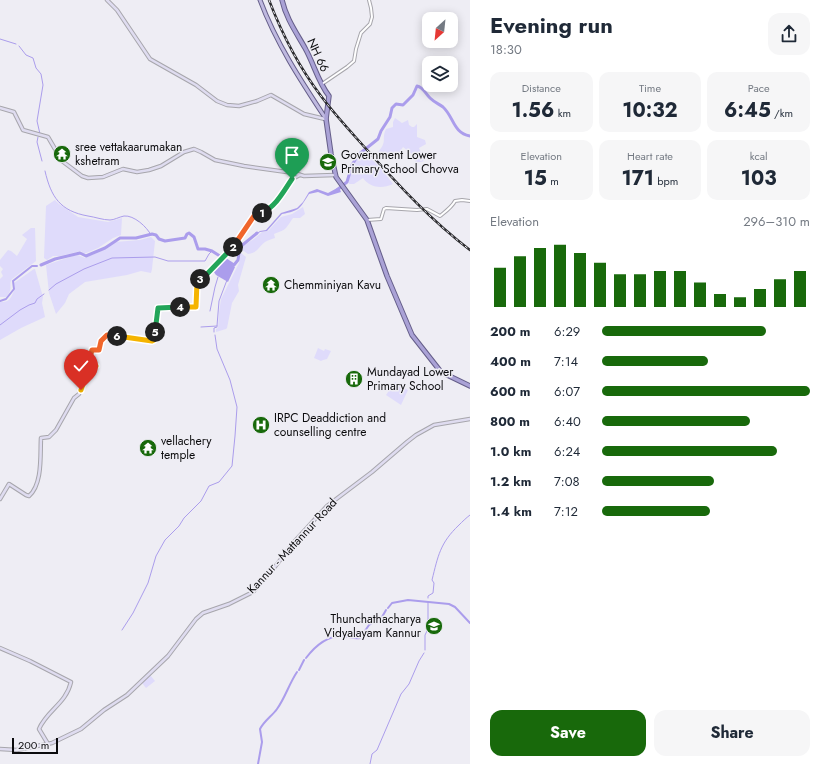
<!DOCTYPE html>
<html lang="en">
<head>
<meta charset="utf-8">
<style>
  :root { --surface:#fff; --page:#f6f6f7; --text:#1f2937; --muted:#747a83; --accent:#18690b }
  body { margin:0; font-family:Jost,sans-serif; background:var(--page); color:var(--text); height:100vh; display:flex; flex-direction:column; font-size:15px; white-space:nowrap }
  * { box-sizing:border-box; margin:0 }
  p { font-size:13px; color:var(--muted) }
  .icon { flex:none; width:22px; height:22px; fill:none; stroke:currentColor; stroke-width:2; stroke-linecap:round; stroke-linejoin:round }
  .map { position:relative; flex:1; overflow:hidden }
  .details { display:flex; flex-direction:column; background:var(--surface); width:360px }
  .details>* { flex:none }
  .needle { width:26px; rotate:207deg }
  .fabs { position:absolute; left:422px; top:12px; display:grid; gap:8px }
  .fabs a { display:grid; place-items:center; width:36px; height:36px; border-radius:8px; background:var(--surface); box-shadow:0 2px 10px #0003; font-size:20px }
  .scale { position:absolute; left:12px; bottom:10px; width:46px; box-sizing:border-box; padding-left:4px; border:2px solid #0b0b0d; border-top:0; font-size:11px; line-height:14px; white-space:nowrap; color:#0b0b0d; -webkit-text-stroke:3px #eeedf4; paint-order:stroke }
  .pin { position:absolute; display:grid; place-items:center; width:34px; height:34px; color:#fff; margin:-41px -17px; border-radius:50% 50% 50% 0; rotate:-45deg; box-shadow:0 0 4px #0007 }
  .pin .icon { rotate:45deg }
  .km { position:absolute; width:20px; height:20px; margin:-10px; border-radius:50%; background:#222; color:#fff; font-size:11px; line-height:20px; text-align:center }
  .round { display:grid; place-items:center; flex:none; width:42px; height:42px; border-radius:12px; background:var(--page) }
  .headline { display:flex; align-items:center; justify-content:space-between; height:68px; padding:0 20px }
  h1 { font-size:22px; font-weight:700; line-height:30px }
  .figures { display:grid; grid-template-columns:repeat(3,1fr); gap:6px; height:68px; padding:4px 20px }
  .figures div { display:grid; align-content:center; border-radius:10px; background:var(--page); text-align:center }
  .figures b { font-size:20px; font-weight:700 }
  .figures small { font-size:11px; font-weight:400 }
  .figures p { font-size:11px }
  .chart { height:112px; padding:8px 20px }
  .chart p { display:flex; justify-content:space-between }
  .chart svg { width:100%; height:72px; margin-top:4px; stroke:var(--accent); stroke-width:6 }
  .cta { display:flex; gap:8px; margin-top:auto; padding:8px 20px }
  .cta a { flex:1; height:46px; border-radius:12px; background:var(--accent); color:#fff; font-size:16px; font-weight:700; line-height:46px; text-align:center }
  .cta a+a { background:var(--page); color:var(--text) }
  ul { padding:0 20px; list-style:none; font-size:13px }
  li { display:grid; grid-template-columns:64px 48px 1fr; align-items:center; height:30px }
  li i { height:10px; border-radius:5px; background:var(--accent) }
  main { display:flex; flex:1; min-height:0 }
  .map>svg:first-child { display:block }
  .green { fill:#dfdbfb }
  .water { fill:#ab9dec }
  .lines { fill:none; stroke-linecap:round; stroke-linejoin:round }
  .stream { stroke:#ab9dec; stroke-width:1 }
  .canal { stroke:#ab9dec; stroke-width:2 }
  .river { stroke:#ab9dec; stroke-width:3 }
  .tertiary-casing { stroke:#a7a6ac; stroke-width:4 }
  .secondary-casing { stroke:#a7a6ac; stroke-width:4.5 }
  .primary-casing { stroke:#655e89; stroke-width:5 }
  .trunk-casing { stroke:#655e89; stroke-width:5.5 }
  .tertiary { stroke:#fff; stroke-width:2 }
  .secondary { stroke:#dfdcf0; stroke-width:2.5 }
  .primary { stroke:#bfb9e0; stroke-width:3 }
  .trunk { stroke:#aaa2d6; stroke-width:3.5 }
  .rail-casing { stroke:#2b2b2e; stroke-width:2.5 }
  .rail { stroke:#eeedf4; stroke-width:1; stroke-dasharray:3; stroke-linecap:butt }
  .split-1-casing { stroke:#fff; stroke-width:8 }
  .split-2-casing { stroke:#fff; stroke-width:8 }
  .split-3-casing { stroke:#fff; stroke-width:8 }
  .split-4-casing { stroke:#fff; stroke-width:8 }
  .split-5-casing { stroke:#fff; stroke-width:8 }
  .split-6-casing { stroke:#fff; stroke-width:8 }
  .split-7-casing { stroke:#fff; stroke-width:8 }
  .split-8-casing { stroke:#fff; stroke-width:8 }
  .split-1 { stroke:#22a559; stroke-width:5 }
  .split-2 { stroke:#f0652b; stroke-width:5 }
  .split-3 { stroke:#22a559; stroke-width:5 }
  .split-4 { stroke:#f5b400; stroke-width:5 }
  .split-5 { stroke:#22a559; stroke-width:5 }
  .split-6 { stroke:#f5b400; stroke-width:5 }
  .split-7 { stroke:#f0652b; stroke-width:5 }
  .split-8 { stroke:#f5b400; stroke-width:5 }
  .labels { text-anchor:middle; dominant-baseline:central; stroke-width:3; stroke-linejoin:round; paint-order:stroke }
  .street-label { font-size:12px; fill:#0b0b0d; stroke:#eeedf4 }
  .poi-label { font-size:12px; fill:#0b0b0d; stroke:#eeedf4; text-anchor:start }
</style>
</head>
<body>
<main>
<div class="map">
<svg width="470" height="764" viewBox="0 0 470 764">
  <rect width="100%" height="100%" fill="#eeedf4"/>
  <!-- green -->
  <g class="green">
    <path d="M395 118 402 123 408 120 409 125 412 127H414L417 124V137L425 140 426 144 419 148 424 161 421 162H415L416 158 412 154 403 147 396 158 388 154 384 159 378 152C388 141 381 139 386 129L393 127V122Z"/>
    <path d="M363 155 366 156 368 155 383 171 393 184C382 189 370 188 363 178L354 184H349C348 175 354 159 363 155Z"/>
    <polygon points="55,200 59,204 78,217 108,222 122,218 121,235 113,238 98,248 84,254 81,251 60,256 53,256 47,260 44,258 46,206"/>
    <path d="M303 207 305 214 300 218H293C285 229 288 229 274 234L275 238C272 239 268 240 265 242 257 248 259 252 248 254L241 249V247L254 239 262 232 268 231 281 217 292 214Z"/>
    <path d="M31 228H35L36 261 12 279C8 285 14 288 6 297H0V279L3 276 1 272 3 269 0 266V260L8 250 11 251 17 256 27 239 22 235Z"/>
    <polygon points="151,237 155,241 152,269 151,273 141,271 127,275 85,282 69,294 65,303 56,314 49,293 46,265 73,256 78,255 85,258 106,249 115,242 140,240"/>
    <polygon points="241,253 246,257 238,285 239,291 232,303 227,328 226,329 216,332 216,329 218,328 219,313 221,299 239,263"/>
    <path d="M34 269H35L43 297 42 303 45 317 21 328 0 340V302C11 303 11 296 15 289L14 283Z"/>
    <polygon points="318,348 324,351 325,349 331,351 327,359 323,360 321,361 314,358"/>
    <polygon points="395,382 408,390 401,405 386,395"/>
    <polygon points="150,675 155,681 146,688 142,683"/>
  </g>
  <!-- water -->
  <g class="water">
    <path d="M339 187 341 192 328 196 318 192 309 194C300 208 300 211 282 214L267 231 260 232 249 241 247 240 260 231 266 230 281 213 297 208 303 202 309 192 317 189 328 193Z"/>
    <polygon points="224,259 235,267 228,282 216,275 213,271"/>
  </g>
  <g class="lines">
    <!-- stream -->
    <g class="stream">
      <polyline points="0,39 16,44"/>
      <polyline points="19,46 26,55 33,58 36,68 41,74 43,85 37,121 40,134"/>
      <polyline points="38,137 37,142 42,161"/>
      <path d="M45 171C51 197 60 211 88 216 95 217 103 220 110 220 114 220 119 217 124 216 134 215 147 227 151 235"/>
      <polyline points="49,290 56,284 84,269 112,258 155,257 168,261 205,261 209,254 212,251"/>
      <polyline points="210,311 215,287 218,277"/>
      <polyline points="0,325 20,310 29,305 35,303 37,299 44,294"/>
      <polyline points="217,326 219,301 227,280"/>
      <polyline points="201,327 217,326"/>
      <polyline points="214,332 214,328 217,327"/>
      <path d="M428 598V596L433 593 434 583 432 580C438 556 440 543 459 525 462 522 466 518 470 515"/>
      <polyline points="122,630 133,613 148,583 156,556 165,540 179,526 184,518 201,501 209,486 219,482 232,466 235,436 237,407 230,380 217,349 215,335"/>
      <polyline points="425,650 425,635 428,629 428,602"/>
      <polyline points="370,764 372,754 377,750 401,694 409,684 419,661 424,653"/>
    </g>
    <!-- canal -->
    <g class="canal">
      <polyline points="0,301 6,299 14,289 13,281 32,266 37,266"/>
      <polyline points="388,608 392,603 408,600 449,604 455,607 470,623"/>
      <path d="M306 658C315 646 328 635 344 636 350 637 354 639 360 638L369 625 382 617 386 610"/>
      <polyline points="299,670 304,660"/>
      <path d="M258 764 262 742 260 729C264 721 272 716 277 709 285 698 289 684 297 672"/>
    </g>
    <!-- river -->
    <g class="river">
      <path d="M337 190 347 182 352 165 358 155 378 139 381 131 390 117 392 108 396 104 403 105 413 95 417 86C423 87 426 94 430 98 434 102 439 104 443 107 454 117 453 133 470 136"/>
      <polyline points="41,265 55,259 80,253 86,256 105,248 120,238 136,238 152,234 156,235 159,239 165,241 185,238 187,234 189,233 194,237 198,249 205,249 212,251 234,265 238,260 240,247 257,233"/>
    </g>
    <defs>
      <g id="tertiary">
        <polyline points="322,84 347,67 354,61 356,49 361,33 370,24 372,17 371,8 369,0"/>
        <path d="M367 220 381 219 384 209 386 208 417 210 427 209 440 216C445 212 452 207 455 201L462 200 470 201"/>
      </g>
      <g id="secondary">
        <polyline points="107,0 117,10 150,59 196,85 217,101 227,105 239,106 257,101 271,95 304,114 325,119"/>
        <polyline points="0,108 14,112 23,130 48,137 62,161 82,176 88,178 103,177 123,169 137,172 149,170 161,166 184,152 194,149 201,152 215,160 244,166 294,173 304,176 335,175"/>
        <path d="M0 499 9 484 26 495 29 496C43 484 40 454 41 438L49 437 56 430 74 398 79 394 83 382 87 375 95 369V366L89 361 92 350H99L101 341 107 335 154 341 158 308 196 307 197 283 198 280 208 273 233 246 254 216 270 208 285 191 292 179 300 175"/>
        <path d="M0 648 30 661 71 682C66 704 47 710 39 729L48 744"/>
        <polyline points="0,749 17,750 52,743 81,729 104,710 127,695 168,656 196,619 203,613 229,604 253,592 274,568 294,542 327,506 372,472 407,442 416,435 434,425 470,419"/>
      </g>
      <path id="primary" d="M260 0C276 43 301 81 326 119"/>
      <path id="trunk" d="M282 0C286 18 296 32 305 48 314 64 318 82 329 96L326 119 331 154 336 177 367 220 387 276 412 335 441 372 470 386"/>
    </defs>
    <!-- tertiary casing -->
    <use href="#tertiary" class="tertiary-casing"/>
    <!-- secondary casing -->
    <use href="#secondary" class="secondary-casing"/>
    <!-- primary casing -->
    <use href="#primary" class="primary-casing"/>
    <!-- trunk casing -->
    <use href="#trunk" class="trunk-casing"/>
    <!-- tertiary -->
    <use href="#tertiary" class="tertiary"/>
    <!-- secondary -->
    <use href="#secondary" class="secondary"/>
    <!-- primary -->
    <use href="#primary" class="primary"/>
    <!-- trunk -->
    <use href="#trunk" class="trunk"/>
    <defs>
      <path id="rail" d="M269 0C282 34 299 67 321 96 335 115 352 133 368 151 400 187 432 221 470 250"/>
    </defs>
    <!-- rail casing -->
    <use href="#rail" class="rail-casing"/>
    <!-- rail -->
    <use href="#rail" class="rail"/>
  </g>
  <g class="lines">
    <defs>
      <path id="split-1" d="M262 213C277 205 283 192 292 179"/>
      <polyline id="split-2" points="233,247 254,216 262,213"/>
      <polyline id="split-3" points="200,279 208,273 233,247"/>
      <polyline id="split-4" points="180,307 196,307 197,282 200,279"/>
      <polyline id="split-5" points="155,332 158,308 180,307"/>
      <polyline id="split-6" points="117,336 152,341 154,340 155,332"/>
      <polyline id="split-7" points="89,361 92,350 99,350 101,341 107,335 117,336"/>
      <path id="split-8" d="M81 390C84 378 88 376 95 367L96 366 89 361"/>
    </defs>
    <!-- split-1 casing -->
    <use href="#split-1" class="split-1-casing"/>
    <!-- split-2 casing -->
    <use href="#split-2" class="split-2-casing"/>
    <!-- split-3 casing -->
    <use href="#split-3" class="split-3-casing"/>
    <!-- split-4 casing -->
    <use href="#split-4" class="split-4-casing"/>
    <!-- split-5 casing -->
    <use href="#split-5" class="split-5-casing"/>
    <!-- split-6 casing -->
    <use href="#split-6" class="split-6-casing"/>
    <!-- split-7 casing -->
    <use href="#split-7" class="split-7-casing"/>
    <!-- split-8 casing -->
    <use href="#split-8" class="split-8-casing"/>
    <!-- split-1 -->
    <use href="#split-1" class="split-1"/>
    <!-- split-2 -->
    <use href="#split-2" class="split-2"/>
    <!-- split-3 -->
    <use href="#split-3" class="split-3"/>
    <!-- split-4 -->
    <use href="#split-4" class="split-4"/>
    <!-- split-5 -->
    <use href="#split-5" class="split-5"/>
    <!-- split-6 -->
    <use href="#split-6" class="split-6"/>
    <!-- split-7 -->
    <use href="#split-7" class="split-7"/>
    <!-- split-8 -->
    <use href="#split-8" class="split-8"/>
  </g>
  <!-- icons -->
  <defs>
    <symbol id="temple-disc" viewBox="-11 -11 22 22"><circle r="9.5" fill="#18690b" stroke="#eeedf4"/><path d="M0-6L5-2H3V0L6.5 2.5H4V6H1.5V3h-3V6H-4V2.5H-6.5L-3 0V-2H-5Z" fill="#fff"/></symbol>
    <symbol id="school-disc" viewBox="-11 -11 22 22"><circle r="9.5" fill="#18690b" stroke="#eeedf4"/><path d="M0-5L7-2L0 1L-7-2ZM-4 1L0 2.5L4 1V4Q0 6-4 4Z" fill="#fff"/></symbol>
    <symbol id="building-disc" viewBox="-11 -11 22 22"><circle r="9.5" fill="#18690b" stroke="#eeedf4"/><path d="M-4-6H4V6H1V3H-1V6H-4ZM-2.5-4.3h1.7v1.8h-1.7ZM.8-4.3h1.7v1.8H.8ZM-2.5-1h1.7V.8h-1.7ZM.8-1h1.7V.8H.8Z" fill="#fff"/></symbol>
    <symbol id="hospital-disc" viewBox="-11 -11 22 22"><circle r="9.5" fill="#18690b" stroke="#eeedf4"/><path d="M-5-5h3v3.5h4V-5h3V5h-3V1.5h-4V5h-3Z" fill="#fff"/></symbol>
  </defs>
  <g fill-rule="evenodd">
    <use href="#temple-disc" x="52" y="144" width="20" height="20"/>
    <use href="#school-disc" x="318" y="152" width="20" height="20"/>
    <use href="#temple-disc" x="261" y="275" width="20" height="20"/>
    <use href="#building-disc" x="344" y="369" width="20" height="20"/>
    <use href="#hospital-disc" x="251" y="415" width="20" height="20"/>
    <use href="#temple-disc" x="138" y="438" width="20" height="20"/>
    <use href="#school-disc" x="424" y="616" width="20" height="20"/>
  </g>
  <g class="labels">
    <!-- street labels -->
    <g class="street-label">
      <text transform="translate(318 55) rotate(65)">NH 66</text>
      <text transform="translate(292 546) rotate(-47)">Kannur - Mattannur Road</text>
    </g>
    <!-- poi labels -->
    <g class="poi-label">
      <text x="75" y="147">sree vettakaarumakan<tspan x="75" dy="14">kshetram</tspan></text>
      <text x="341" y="155">Government Lower<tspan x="341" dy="14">Primary School Chovva</tspan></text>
      <text x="284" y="285">Chemminiyan Kavu</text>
      <text x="367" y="372">Mundayad Lower<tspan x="367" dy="14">Primary School</tspan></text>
      <text x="274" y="418">IRPC Deaddiction and<tspan x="274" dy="14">counselling centre</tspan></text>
      <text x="161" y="441">vellachery<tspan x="161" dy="14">temple</tspan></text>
      <text x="421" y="619" text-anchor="end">Thunchathacharya<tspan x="421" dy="14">Vidyalayam Kannur</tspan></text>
    </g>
  </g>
</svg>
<div class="fabs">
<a><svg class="needle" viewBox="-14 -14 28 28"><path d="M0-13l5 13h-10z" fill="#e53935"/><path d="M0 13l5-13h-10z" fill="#747a83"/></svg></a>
<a><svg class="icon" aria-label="layers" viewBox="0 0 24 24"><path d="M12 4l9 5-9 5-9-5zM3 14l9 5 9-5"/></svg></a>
</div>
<div class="scale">200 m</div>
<div class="pin" style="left:292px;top:179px;background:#1e9e55"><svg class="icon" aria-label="arrive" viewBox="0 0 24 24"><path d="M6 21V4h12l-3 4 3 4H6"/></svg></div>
<div class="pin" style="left:81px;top:390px;background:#d93025"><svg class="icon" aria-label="check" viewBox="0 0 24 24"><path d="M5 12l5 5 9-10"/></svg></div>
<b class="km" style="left:262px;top:213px">1</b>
<b class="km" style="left:233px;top:247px">2</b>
<b class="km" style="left:200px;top:279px">3</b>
<b class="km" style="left:180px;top:307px">4</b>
<b class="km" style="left:155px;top:332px">5</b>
<b class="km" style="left:117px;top:336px">6</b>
</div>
<section class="details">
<div class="headline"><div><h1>Evening run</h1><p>18:30</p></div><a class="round"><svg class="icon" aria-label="share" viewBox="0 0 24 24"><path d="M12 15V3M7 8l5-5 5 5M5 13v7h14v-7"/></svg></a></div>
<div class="figures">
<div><p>Distance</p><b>1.56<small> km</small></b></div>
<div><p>Time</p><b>10:32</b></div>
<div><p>Pace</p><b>6:45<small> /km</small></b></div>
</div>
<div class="figures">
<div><p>Elevation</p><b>15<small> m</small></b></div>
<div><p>Heart rate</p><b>171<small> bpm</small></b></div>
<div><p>kcal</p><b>103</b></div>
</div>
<div class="chart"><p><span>Elevation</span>296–310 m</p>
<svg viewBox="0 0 160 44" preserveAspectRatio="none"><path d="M5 44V20M15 44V13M25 44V8M35 44V6M45 44V11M55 44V17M65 44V24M75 44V24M85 44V22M95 44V22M105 44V29M115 44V36M125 44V38M135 44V33M145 44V27M155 44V22"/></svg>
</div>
<ul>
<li><b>200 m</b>6:29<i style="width:79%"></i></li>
<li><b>400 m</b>7:14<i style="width:51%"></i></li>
<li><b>600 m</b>6:07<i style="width:100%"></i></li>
<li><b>800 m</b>6:40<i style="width:71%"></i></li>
<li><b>1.0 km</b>6:24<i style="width:84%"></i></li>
<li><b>1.2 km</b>7:08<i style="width:54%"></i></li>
<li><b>1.4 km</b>7:12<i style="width:52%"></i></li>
</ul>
<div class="cta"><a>Save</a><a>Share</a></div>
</section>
</main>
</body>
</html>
